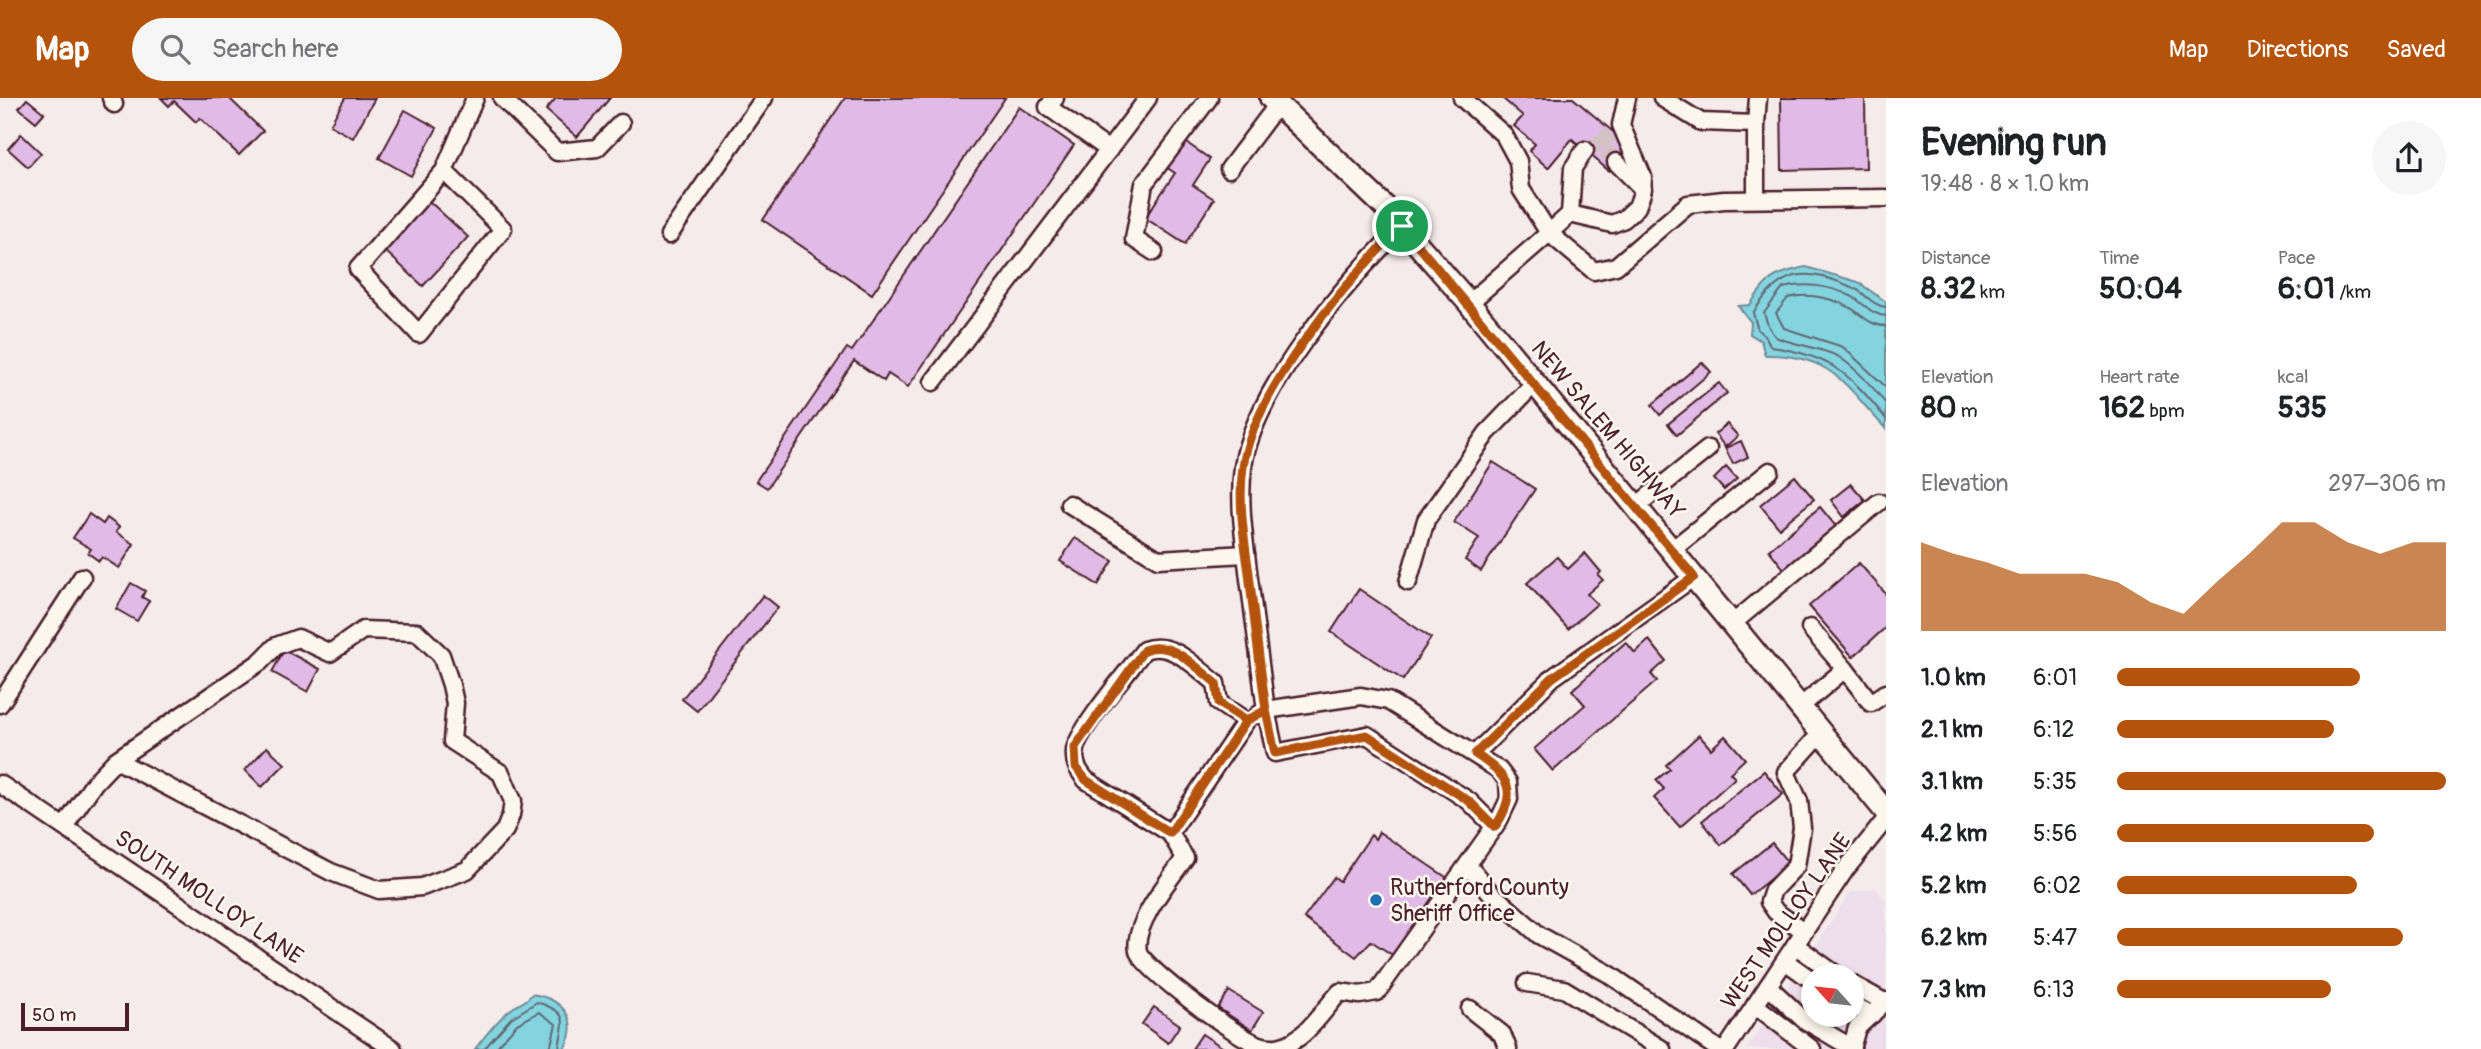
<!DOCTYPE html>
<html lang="en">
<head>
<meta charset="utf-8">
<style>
  :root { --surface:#fff; --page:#f6f6f6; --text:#202124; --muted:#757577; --accent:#b45309 }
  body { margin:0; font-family:Pangolin,sans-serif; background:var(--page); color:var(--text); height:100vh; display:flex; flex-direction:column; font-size:26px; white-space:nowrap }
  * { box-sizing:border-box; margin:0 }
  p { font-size:23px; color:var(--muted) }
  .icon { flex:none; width:38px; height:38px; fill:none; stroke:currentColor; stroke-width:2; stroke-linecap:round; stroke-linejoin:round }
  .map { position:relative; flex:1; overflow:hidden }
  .drawer { display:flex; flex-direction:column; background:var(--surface); width:595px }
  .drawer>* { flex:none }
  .needle { width:46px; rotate:297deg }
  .buttons { position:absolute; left:1801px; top:866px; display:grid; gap:14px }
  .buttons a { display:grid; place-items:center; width:63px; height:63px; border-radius:50%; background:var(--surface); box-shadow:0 4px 10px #0003; font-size:35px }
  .scale { position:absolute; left:21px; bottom:18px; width:108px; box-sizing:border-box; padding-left:7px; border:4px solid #4a1f2b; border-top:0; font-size:19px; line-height:24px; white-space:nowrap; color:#4a1f2b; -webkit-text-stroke:5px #fbf7ec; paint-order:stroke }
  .pin { position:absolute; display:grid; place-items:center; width:60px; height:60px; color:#fff; margin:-30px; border:4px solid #fff; border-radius:50%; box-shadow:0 2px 7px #0007 }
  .round { display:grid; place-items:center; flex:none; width:74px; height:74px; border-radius:37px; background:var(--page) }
  .head { display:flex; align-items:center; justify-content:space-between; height:119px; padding:0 35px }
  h1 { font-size:38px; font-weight:700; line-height:52px }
  .stats { display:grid; grid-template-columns:repeat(3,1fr); gap:10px; height:119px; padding:7px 35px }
  .stats div { display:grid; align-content:center }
  .stats b { font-size:30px; font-weight:700 }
  .stats small { font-size:19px; font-weight:400 }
  .stats p { font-size:19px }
  .chart { height:196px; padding:14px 35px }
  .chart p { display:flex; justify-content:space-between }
  .chart svg { width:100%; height:126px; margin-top:7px; fill:var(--accent); opacity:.7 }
  ul { padding:0 35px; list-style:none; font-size:23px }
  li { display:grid; grid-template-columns:112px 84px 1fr; align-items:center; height:52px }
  li i { height:18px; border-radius:9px; background:var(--accent) }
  header { display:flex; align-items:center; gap:42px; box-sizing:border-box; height:98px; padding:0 35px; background:var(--accent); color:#fff }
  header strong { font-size:33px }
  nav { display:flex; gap:38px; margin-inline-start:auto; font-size:24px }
  .search { width:490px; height:63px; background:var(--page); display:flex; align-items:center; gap:18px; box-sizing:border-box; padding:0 24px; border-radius:38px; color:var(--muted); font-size:26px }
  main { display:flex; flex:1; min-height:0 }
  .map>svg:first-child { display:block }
  .built { fill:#eeddea; fill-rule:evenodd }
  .water { fill:#84d4df; stroke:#6d8c97; stroke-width:2 }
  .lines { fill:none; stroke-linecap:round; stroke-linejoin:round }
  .shore { stroke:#616773; stroke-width:2 }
  .building { fill:#dfbbe6; stroke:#4a1f2b; stroke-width:2 }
  .minor-tunnel { stroke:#d3c2c5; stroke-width:16; stroke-dasharray:16 8; stroke-linecap:butt }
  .minor-casing { stroke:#4a1f2b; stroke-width:21 }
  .major-casing { stroke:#4a1f2b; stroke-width:26 }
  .minor { stroke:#fbf7ec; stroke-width:16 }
  .major { stroke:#fbf7ec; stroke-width:21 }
  .route-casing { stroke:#fff; stroke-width:14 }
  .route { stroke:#b45309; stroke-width:9 }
  .poi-dot { fill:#1f6fb2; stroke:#fbf7ec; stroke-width:2.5 }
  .labels { text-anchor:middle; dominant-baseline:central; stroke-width:5; stroke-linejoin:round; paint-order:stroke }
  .street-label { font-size:23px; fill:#4a1f2b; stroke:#fbf7ec }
  .poi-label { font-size:23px; fill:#4a1f2b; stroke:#fbf7ec; text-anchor:start }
</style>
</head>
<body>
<header>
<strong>Map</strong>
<div class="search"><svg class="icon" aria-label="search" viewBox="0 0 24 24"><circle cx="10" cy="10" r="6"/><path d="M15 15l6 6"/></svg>Search here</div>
<nav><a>Map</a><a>Directions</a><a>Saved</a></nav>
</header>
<main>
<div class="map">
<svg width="1886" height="951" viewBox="0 0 1886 951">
  <rect width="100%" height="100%" fill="#f5ebeb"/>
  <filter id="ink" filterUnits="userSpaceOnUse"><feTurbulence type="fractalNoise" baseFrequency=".0143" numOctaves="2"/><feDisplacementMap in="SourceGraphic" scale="14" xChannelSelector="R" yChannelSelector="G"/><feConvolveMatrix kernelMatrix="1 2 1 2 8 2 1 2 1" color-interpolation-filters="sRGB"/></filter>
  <g filter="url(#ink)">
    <!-- built -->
    <path class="built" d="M1875 790 1886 804V951H1747L1850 795ZM1813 878H1852V917H1813Z"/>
    <!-- water -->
    <g class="water">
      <path d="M1806 169 1858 184 1886 204V331C1846 289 1833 256 1765 257L1761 243 1750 236 1751 224 1738 208 1750 207C1768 179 1774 176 1806 169Z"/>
      <path d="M532 896C563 901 581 922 564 951H475C486 937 496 923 510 912 518 905 526 905 532 896Z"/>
    </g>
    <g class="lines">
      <!-- shore -->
      <g class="shore">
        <path d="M1886 209C1873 208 1865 195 1854 190 1806 169 1781 170 1753 215L1758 232 1766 239 1771 249C1829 257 1850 275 1886 321"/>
        <path d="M1886 218C1872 217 1864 206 1853 199 1832 188 1805 184 1783 190L1764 215C1767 224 1768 231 1776 239 1780 243 1827 251 1839 259 1857 271 1873 289 1886 306"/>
        <path d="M1886 228C1869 228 1861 215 1847 208 1829 199 1806 195 1788 200L1776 215 1784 230 1843 249 1886 289"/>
        <path d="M484 951 511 920 537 904C573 916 562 923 559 951"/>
        <polyline points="495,951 517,926 539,914 556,926 550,951"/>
      </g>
    </g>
    <!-- building -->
    <g class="building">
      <polygon points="161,0 229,0 263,33 239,57 200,20 196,24 174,3 169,8"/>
      <polygon points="345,0 375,0 353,40 330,27"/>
      <polygon points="556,0 610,0 577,39 546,12"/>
      <polygon points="845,0 1005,0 872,196 763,122"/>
      <polygon points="1502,0 1573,0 1630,48 1609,73 1572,41 1548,70 1529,53 1535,46 1514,28 1523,18"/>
      <polygon points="1781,0 1865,0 1866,70 1782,72"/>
      <polygon points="27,1 44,15 36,24 19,10"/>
      <polygon points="1019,9 1074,47 908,289 888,276 884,283 854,263 767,390 756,383 847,250 852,253"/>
      <polygon points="405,12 437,30 411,78 379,60"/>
      <polygon points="21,36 41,55 28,69 8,51"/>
      <polygon points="1184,43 1210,61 1193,87 1214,101 1185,146 1145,120 1175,75 1166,69"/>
      <polygon points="429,103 468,139 423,188 384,152"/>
      <polygon points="1702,264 1711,274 1660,317 1652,307"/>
      <polygon points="1719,285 1727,295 1677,337 1668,326"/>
      <polygon points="1727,326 1738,338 1725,349 1715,336"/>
      <polygon points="1741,343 1748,359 1733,366 1725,350"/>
      <polygon points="1493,364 1535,391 1481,473 1465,462 1479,440 1454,424"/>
      <polygon points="1726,369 1737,381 1724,392 1714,381"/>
      <polygon points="1795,378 1814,401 1779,430 1760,407"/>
      <polygon points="1851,386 1865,402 1844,419 1831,402"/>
      <polygon points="1820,409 1840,433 1788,476 1769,452"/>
      <polygon points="89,416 103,426 107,420 119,429 116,434 134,446 119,470 102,459 99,463 88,455 91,451 73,440"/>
      <polygon points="1075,440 1113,463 1098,487 1060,463"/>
      <polygon points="1585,455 1601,474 1598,477 1603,482 1587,496 1597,506 1568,531 1527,485 1557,459 1568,471"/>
      <polygon points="1859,465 1886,496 1886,529 1853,559 1809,508"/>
      <polygon points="131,485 145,493 142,499 149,503 137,523 116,511"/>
      <polygon points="1359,491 1431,540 1403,582 1331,534"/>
      <polygon points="763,497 778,509 697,613 682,601"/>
      <polygon points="1649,542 1666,563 1651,576 1657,583 1553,673 1534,651 1585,607 1572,592 1626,544 1635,555"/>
      <polygon points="284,552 320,571 308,594 272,574"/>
      <polygon points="1699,637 1711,651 1725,638 1745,661 1730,675 1735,680 1680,729 1654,700 1664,691 1656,682 1670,671 1666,667"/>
      <polygon points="267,649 285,666 262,689 245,672"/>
      <polygon points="1764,673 1783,696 1721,747 1702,723"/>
      <polygon points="1379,734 1449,781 1394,858 1371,843 1356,859 1304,820 1334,779 1340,783 1371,737 1375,741"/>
      <polygon points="1772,745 1789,766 1750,797 1733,776"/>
      <polygon points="1229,893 1263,914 1252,932 1218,910"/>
      <polygon points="1154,909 1180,927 1168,945 1142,926"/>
      <polygon points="1202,936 1225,951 1192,951"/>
    </g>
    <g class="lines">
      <!-- minor-tunnel -->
      <g class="minor-tunnel">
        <polyline points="1599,46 1613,34"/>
        <polyline points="1585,52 1599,46 1616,64"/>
      </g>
      <defs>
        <g id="minor">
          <polyline points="111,0 114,6"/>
          <polyline points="502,0 557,54 597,50 621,25"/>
          <polyline points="1055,0 1048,9 1109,52"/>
          <polyline points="1462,0 1504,37 1518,63 1521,91 1549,135 1469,205"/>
          <polyline points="1662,0 1701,24 1756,26 1758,0"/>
          <polyline points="1756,26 1756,101"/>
          <polyline points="1616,64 1643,91"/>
          <polyline points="1229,71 1278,6"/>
          <polyline points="444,73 503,131 419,236 358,171 444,73 475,0"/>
          <polyline points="1570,116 1549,135 1594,173 1616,168 1688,106 1724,102 1886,100"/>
          <polyline points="1570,116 1612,126 1624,121 1637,109 1642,95 1643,79 1621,27 1627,0"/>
          <polyline points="1570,116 1573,70 1585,52"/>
          <polyline points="669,137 764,0"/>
          <polyline points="1154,154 1134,141 1144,86 1209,0"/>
          <polyline points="933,284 1148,0"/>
          <polyline points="1069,406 1158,461 1246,456"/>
          <polyline points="1636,408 1708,351"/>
          <polyline points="1673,451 1770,373"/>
          <polyline points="1408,484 1426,422 1487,335 1535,285"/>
          <polyline points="1733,525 1879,404"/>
          <polyline points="1810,530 1845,571"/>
          <polyline points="0,606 82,479"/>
          <polyline points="1800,609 1845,571 1871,605 1886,595"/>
          <polyline points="1258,617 1266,612 1275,655 1367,637 1469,703 1495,729"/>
          <polyline points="1475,656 1552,580 1694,479"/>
          <polyline points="0,686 393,951"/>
          <polyline points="64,729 95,684 116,662 260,564 276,548 298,540 330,555 363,532 417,534 441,557 451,587 455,605 452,643 501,675 513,703 511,717 505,732 467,772 422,789 379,792 331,774 116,662"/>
          <path d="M1170 735 1246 623 1219 605 1216 585C1194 568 1172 542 1144 552 1130 571 1077 633 1075 652 1074 666 1078 672 1086 682L1170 735 1185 760C1170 781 1132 827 1138 853 1142 870 1242 943 1260 947 1265 949 1277 950 1281 948 1305 943 1324 911 1340 894L1360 897 1377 894 1499 722 1509 701 1508 684 1499 672 1388 603 1361 598 1266 612C1260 568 1255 524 1249 481 1245 445 1238 406 1243 369 1253 294 1348 180 1402 129"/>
          <polyline points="1469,769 1491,795 1539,837 1609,876 1718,951"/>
          <polyline points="1804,833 1776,814 1769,804 1773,792 1796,768 1802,730 1799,703 1786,674 1821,635"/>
          <polyline points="1795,847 1838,878"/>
          <polyline points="1785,863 1813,883"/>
          <polyline points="1527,885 1564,891 1662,951"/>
          <polyline points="1852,886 1886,905"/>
          <polyline points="1768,888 1803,921 1852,950"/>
          <polyline points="1852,906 1872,917"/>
          <polyline points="1755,907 1812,951"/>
          <polyline points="1470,911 1502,936 1508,951"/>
          <polyline points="1726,951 1845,772 1886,721"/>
          <polyline points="1851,951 1857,930 1886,903"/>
        </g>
        <polyline id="major" points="1271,0 1385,109 1469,205 1886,714"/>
      </defs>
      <!-- minor casing -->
      <use href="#minor" class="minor-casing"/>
      <!-- major casing -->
      <use href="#major" class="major-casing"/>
      <!-- minor -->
      <use href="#minor" class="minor"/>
      <!-- major -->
      <use href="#major" class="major"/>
    </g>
  </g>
  <g class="lines" filter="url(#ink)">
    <defs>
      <path id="route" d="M1402 128C1348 181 1253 294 1243 369 1238 404 1244 441 1249 475 1254 521 1260 567 1266 612L1246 623 1219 605 1216 585C1194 568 1172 541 1144 552L1075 649 1076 669 1086 682 1170 735 1246 623 1266 612 1275 655 1367 637 1469 703 1495 729C1520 692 1508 678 1475 656L1552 580 1694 479 1402 128"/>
    </defs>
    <!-- route casing -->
    <use href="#route" class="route-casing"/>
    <!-- route -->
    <use href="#route" class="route"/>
  </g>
  <!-- markers -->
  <circle class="poi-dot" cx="1376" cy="802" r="7"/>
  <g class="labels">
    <!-- street labels -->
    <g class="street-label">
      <text transform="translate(1608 332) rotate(50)">NEW SALEM HIGHWAY</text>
      <text transform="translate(209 799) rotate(34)">SOUTH MOLLOY LANE</text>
      <text transform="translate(1786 823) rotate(-55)">WEST MOLLOY LANE</text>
    </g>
    <!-- poi labels -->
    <g class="poi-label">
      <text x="1390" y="789">Rutherford County<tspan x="1390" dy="26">Sheriff Office</tspan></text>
    </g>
  </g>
</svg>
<div class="buttons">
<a><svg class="needle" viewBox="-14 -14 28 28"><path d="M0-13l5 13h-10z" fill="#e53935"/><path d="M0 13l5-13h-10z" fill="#757577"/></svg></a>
</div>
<div class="scale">50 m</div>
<div class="pin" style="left:1402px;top:128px;background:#1e9e55"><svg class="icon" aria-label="arrive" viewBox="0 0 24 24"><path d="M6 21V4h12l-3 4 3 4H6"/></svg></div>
</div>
<section class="drawer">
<div class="head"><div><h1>Evening run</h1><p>19:48 · 8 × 1.0 km</p></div><a class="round"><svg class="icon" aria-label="share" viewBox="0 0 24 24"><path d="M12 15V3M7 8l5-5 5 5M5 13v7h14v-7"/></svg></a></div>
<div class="stats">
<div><p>Distance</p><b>8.32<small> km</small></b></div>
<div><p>Time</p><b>50:04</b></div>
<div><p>Pace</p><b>6:01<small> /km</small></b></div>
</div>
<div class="stats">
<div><p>Elevation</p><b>80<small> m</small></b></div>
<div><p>Heart rate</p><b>162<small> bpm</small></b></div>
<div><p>kcal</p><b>535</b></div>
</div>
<div class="chart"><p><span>Elevation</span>297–306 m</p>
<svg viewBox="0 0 160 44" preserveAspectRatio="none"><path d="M0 44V13L10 17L20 20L30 24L40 24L50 24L60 27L70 34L80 38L90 27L100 17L110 6L120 6L130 13L140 17L150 13L160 13V44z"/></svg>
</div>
<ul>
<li><b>1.0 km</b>6:01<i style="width:74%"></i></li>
<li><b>2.1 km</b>6:12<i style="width:66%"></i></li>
<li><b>3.1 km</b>5:35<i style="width:100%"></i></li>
<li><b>4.2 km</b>5:56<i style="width:78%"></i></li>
<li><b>5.2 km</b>6:02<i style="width:73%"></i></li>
<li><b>6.2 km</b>5:47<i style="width:87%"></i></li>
<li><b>7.3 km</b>6:13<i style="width:65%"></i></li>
</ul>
</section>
</main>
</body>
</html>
